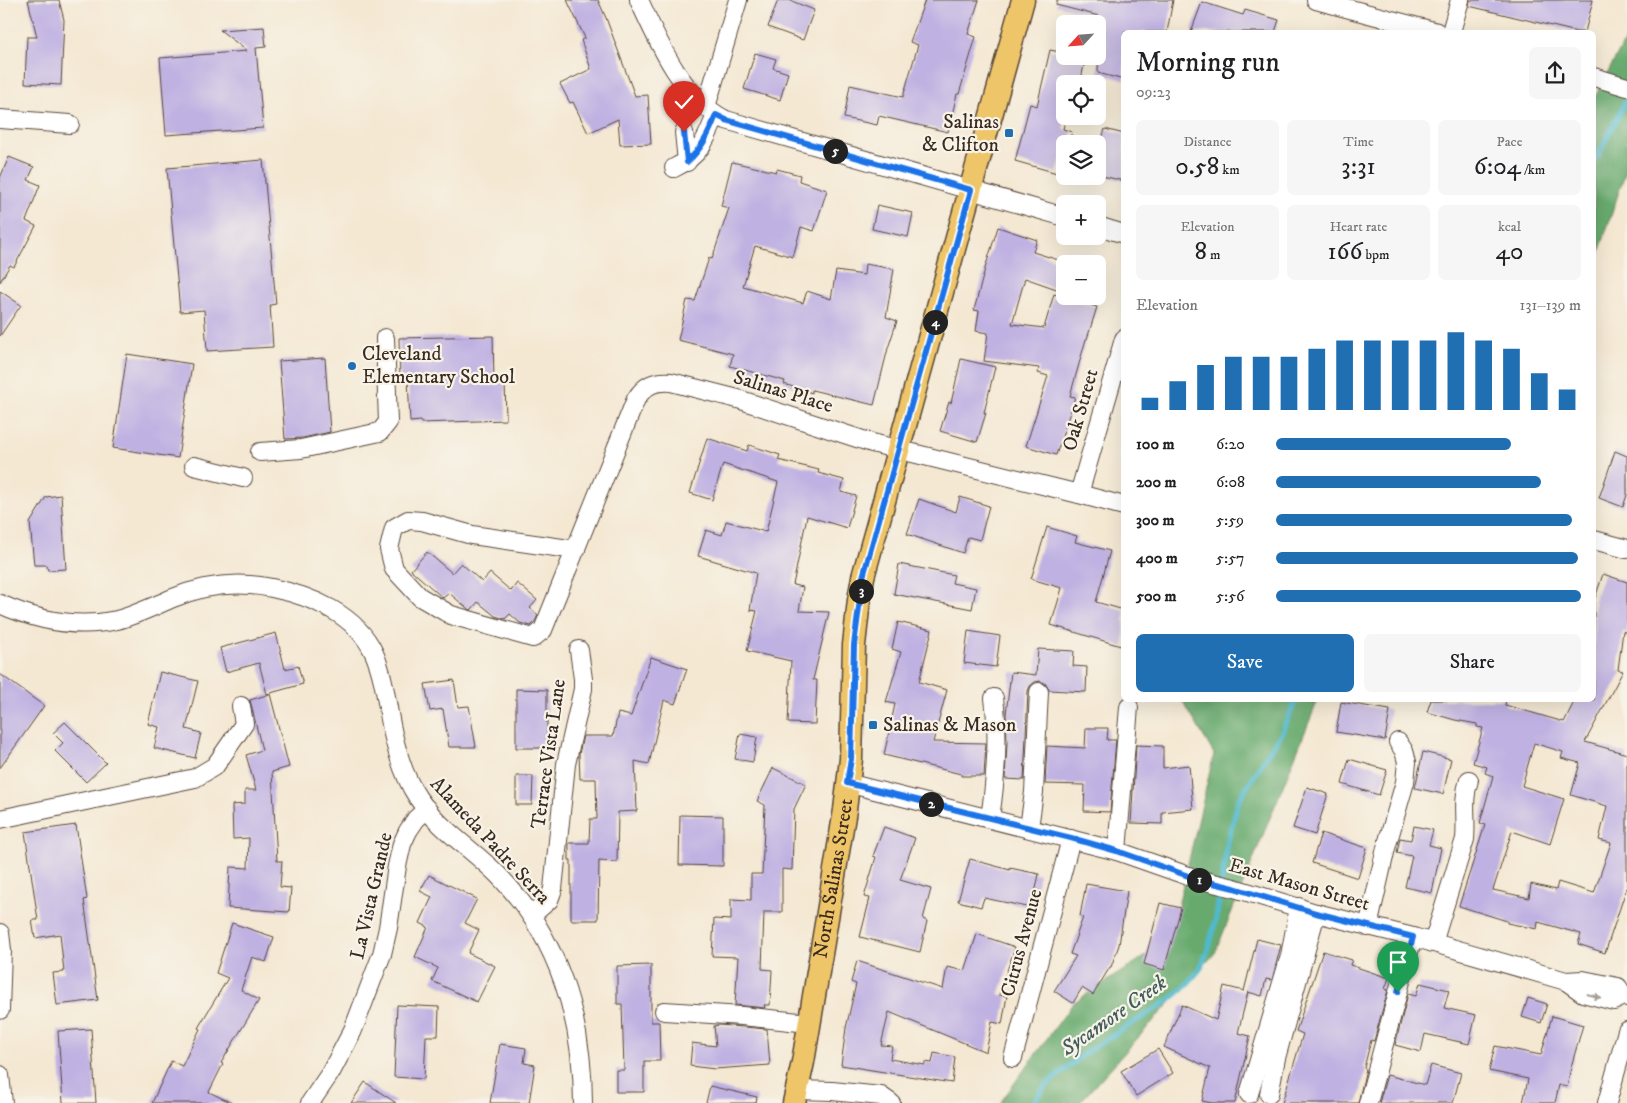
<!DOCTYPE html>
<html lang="en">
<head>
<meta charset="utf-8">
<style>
  :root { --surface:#fff; --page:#f6f6f6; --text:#202124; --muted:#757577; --accent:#1f6fb2 }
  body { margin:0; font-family:"IM FELL DW Pica",serif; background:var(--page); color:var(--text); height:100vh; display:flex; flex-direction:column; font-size:19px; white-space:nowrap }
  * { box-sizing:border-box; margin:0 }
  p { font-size:16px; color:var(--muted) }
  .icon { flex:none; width:28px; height:28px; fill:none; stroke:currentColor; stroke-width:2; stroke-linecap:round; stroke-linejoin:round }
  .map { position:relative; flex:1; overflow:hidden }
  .details { position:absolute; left:1121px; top:30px; width:475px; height:672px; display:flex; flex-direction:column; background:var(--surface); border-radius:8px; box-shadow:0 5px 20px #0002 }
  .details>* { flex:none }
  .needle { width:32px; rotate:244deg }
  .controls { position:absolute; left:1056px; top:15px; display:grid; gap:10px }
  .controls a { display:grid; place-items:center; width:50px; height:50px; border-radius:8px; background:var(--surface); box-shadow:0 5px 20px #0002; font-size:25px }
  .pin { position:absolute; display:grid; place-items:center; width:42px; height:42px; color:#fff; margin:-51px -21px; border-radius:50% 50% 50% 0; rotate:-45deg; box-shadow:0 0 5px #0007 }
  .pin .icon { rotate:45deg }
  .km { position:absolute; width:25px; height:25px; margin:-12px; border-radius:50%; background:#222; color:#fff; font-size:14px; line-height:25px; text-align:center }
  .round { display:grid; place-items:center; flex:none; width:52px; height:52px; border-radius:8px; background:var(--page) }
  .overview { display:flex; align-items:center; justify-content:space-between; height:85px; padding:0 15px }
  h1 { font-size:28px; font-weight:600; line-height:38px }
  .stats { display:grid; grid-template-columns:repeat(3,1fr); gap:8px; height:85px; padding:5px 15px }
  .stats div { display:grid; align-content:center; border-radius:8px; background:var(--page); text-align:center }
  .stats b { font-size:25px; font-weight:600 }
  .stats small { font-size:14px; font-weight:400 }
  .stats p { font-size:14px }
  .chart { height:140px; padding:10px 15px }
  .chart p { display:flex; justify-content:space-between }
  .chart svg { width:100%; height:90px; margin-top:5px; stroke:var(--accent); stroke-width:6 }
  .button { display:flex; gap:10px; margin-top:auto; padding:10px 15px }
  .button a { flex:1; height:58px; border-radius:8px; background:var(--accent); color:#fff; font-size:20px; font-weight:600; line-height:58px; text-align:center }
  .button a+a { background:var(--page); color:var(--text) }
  ul { padding:0 15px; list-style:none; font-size:16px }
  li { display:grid; grid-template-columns:80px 60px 1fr; align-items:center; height:38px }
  li i { height:12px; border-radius:6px; background:var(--accent) }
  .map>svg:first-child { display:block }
  .forest { fill:#68aa6e; stroke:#526a46 }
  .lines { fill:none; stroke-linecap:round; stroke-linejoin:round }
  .stream { stroke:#50bacd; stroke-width:5.5 }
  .building { fill:#bfb1e2; fill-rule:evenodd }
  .minor-casing { stroke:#574639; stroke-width:20 }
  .major-casing { stroke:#574639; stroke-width:25 }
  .minor { stroke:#fff; stroke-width:18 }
  .major { stroke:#eec569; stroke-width:22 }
  .oneway { fill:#a79f9a }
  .route-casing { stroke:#fff; stroke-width:10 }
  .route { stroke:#1a73e8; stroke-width:6 }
  .poi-dot { fill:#1f6fb2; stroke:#f7f3e8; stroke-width:2 }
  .labels { text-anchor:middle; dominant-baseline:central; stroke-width:4.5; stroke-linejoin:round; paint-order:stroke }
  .poi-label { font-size:20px; fill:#3b2a1e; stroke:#f7f3e8; text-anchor:start }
  .street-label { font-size:20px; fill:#3b2a1e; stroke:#f7f3e8 }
  .water-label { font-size:21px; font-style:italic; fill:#425c5b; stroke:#f7f3e8 }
</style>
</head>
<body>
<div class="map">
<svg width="1627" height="1103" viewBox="0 0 1627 1103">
  <rect width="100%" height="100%" fill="#f7f3e8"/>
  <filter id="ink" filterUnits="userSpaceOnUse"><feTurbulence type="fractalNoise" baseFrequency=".02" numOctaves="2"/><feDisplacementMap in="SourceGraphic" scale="10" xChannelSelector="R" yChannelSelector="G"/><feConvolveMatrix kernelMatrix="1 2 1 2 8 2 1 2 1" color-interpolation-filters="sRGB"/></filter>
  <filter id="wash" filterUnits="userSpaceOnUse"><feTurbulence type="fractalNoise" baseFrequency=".0096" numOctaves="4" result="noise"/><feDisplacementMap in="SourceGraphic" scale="20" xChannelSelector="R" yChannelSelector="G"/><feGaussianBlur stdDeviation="1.12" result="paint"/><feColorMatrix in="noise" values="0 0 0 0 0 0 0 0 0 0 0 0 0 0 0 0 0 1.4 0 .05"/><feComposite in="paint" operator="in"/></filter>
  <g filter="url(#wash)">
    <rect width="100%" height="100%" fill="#f4e8d3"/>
    <!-- forest -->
    <g class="forest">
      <polygon points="1627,37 1627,167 1594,268 1594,98"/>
      <polygon points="1182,700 1318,700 1215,953 1079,1103 1000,1103 1073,1003 1170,940 1214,754"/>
    </g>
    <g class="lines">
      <!-- stream -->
      <g class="stream">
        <polyline points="1594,158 1598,156 1625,102"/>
        <polyline points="1033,1103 1046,1085 1088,1051 1168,1001 1185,987 1200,969 1209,947 1216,919 1228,840 1239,799 1281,734 1296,700"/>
      </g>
    </g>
    <g id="blocks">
      <!-- building -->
      <g class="building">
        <polygon points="28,0 59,0 64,20 61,85 25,83 27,37 37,37"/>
        <polygon points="567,0 598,0 606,18 635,96 648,95 651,144 620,145 618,119 588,133 573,102 570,103 560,84 591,69 581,40 585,38"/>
        <polygon points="778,0 789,0 814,10 803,40 768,27"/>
        <polygon points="925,0 979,0 968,34 976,37 959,94 957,94 948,132 879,116 877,125 844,118 850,85 903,97 918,45 910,42"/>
        <polygon points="1057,0 1173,0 1167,32 1124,32 1124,80 1098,73 1099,16 1056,5"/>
        <polygon points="1470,0 1593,0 1585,32 1577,32 1469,6"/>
        <polygon points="1202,2 1243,15 1245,10 1279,20 1275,32 1191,32"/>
        <polygon points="264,27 266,47 256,48 263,128 166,135 160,58 247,51 220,30"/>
        <polygon points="1050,50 1065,53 1065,56 1086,56 1080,84 1065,84 1065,121 1063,129 1072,132 1068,144 1065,144 1057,173 1015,161 1030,104 1037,106"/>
        <polygon points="755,53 776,59 773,68 788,73 780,100 744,89"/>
        <polygon points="1105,129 1124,134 1124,181 1098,175 1098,138 1102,139"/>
        <polygon points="9,157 34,167 28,180 40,185 26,221 36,226 14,267 10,265 0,282 0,178"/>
        <polygon points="263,160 276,304 270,305 273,347 207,351 204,310 180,312 167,168"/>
        <polygon points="732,162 776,172 777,169 800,175 799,181 827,190 814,231 801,227 793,257 755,246 743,286 803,303 807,291 831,299 836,271 864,275 865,264 894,269 886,317 897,321 888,348 874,405 812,390 812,393 784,384 785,381 730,366 733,354 678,340 687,300 695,301 709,258 712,259 729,208 721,206"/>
        <polygon points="877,205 913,213 908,237 872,229"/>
        <polygon points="998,227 1037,240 1033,252 1065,262 1065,292 1025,278 1012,324 1044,328 1054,294 1097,307 1087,339 1086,339 1070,396 1075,397 1056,455 1026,446 1048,376 1038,373 1039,368 984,361 988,333 976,331 979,311 974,310 986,265"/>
        <polygon points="0,291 21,305 0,336"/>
        <polygon points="493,336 494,381 505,380 506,420 421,423 421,421 410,422 408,378 400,378 399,338"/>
        <polygon points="127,354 192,364 178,458 113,448"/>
        <polygon points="325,358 330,432 303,438 285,439 279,361"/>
        <polygon points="961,359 995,367 984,413 986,413 977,442 940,431 949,402 951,403"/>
        <polygon points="707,438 747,451 749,445 780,455 778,460 819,470 818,473 844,480 841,492 856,496 847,528 807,516 793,585 803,587 799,611 829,612 813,680 817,680 815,724 788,723 791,661 747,651 757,611 750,610 756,573 698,556 706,530 722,535 726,521 766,532 778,482 723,464 712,500 690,493"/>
        <polygon points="1615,451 1627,456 1627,495 1623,507 1599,498"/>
        <polygon points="61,495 66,569 48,570 46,565 34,565 30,523 46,497"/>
        <polygon points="960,497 989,506 980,540 968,537 963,553 907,534 919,499 956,512"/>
        <polygon points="1047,527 1077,536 1075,542 1110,551 1096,602 1124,610 1124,647 1051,625 1062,588 1031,579"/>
        <polygon points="427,552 452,573 461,563 482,582 490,573 511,591 517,583 537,600 530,608 538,615 534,623 531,626 520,623 510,614 505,619 495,616 478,602 471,610 467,608 449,593 443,598 411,570"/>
        <polygon points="899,564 954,575 952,583 976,588 972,609 894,594"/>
        <path d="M1603 574 1627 582V633L1623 631 1618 670 1623 671 1585 742 1627 754V887L1605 953 1578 944 1581 934 1538 922 1537 929 1507 923V921L1459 906 1485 825 1480 823 1493 776 1485 773 1487 767 1473 763 1483 728 1477 727V724L1455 720 1427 712 1431 700H1506L1505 705 1564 722 1575 700H1594V601ZM1534 743 1563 752 1561 758 1580 763 1571 795 1607 806 1599 840 1611 843 1594 893 1558 882 1556 890 1531 884 1529 898 1493 890 1512 831 1550 844 1564 799 1522 786Z"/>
        <polygon points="898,622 932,630 919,682 947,690 933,742 986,743 984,776 961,776 961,774 884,755 895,704 886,702 901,652 892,649"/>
        <polygon points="968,631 1000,636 996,667 964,663"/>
        <polygon points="276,633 285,669 298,666 303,684 267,694 259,663 226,672 220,648"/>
        <polygon points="1038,649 1074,651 1073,666 1087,667 1086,692 1049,690 1045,683 1040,681 1035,682 1030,686 1028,691 1024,780 1005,779 1007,743 1006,714 1011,672 1036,675"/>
        <polygon points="651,657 687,669 675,704 664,700 649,764 635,761 637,811 618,812 617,862 599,861 598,920 571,920 571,860 569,860 569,843 589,843 590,819 597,819 596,779 580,779 579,754 583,736 613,736 618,713 631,716"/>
        <polygon points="160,672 198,681 186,729 201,733 195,758 154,748 159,727 148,724"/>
        <polygon points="0,674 44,706 0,768"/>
        <polygon points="454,680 458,707 469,706 476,747 449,747 443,709 430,711 425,684"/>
        <polygon points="516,689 547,690 547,748 516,748"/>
        <polygon points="270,694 289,767 272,772 277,861 282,861 280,887 291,888 289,912 228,908 230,867 248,868 249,838 233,839 232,805 245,804 245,790 256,790 246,755 262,750 250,700"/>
        <polygon points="1341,702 1390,710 1385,740 1336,732"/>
        <polygon points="65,722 106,763 86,782 55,751 63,743 53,733"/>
        <polygon points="1086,728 1108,728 1107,740 1116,740 1110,812 1084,811 1085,785 1045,784 1047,746 1085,748"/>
        <polygon points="740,734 757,737 753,762 735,759"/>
        <polygon points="1136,745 1163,746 1163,768 1189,765 1193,809 1162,812 1162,824 1131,823"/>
        <polygon points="1423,752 1451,759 1443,794 1415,788"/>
        <polygon points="1349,759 1387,770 1379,795 1342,784"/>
        <polygon points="773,768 806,784 794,809 792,870 782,869 782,912 764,912 762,969 772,970 770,1005 764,1005 765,1008 735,1005 738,957 712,956 714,919 731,920 731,899 751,900 751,874 762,874 765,805 757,801"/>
        <polygon points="516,776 533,776 532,805 516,805"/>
        <polygon points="1307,787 1328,794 1315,835 1293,828"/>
        <polygon points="680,815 723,816 723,866 679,865"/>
        <polygon points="76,825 87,899 84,900 98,1000 57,1005 53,973 64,972 60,934 35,938 32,920 38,920 25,832"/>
        <polygon points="1414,826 1433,830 1429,845 1441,848 1432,893 1405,887 1412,856 1397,853 1400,838 1411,840"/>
        <polygon points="884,827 915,838 900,880 931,889 923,919 927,921 920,952 860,937 870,898 864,897 876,857 873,856"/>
        <polygon points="1321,833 1367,848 1358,878 1312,863"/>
        <polygon points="970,859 1010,870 1010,868 1039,874 1032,908 984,898 981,907 958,901"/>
        <polygon points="429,875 477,899 465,923 479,930 468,953 495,966 477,1002 432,981 438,968 415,957 428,927 420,923 432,897 420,891"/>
        <polygon points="1086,884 1127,891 1119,945 1111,967 1110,967 1093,995 1082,988 1073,1003 1054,991 1076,956 1070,954 1083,917 1080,916"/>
        <polygon points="1160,903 1181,908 1164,970 1144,964"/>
        <polygon points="232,923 274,937 266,962 252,957 241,990 259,1000 221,1063 223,1064 209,1092 232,1103 152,1103 171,1061 182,1066 200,1029 198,1028 228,978 216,973"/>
        <polygon points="977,934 1015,947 999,995 1007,996 1002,1024 992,1022 986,1052 889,1012 881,1045 892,1046 890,1059 925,1065 925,1062 932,1063 934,1053 955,1057 952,1083 841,1065 846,1028 856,984 851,982 857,961 943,989 947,967 965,971"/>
        <polygon points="1257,939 1281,945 1272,980 1266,979 1262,996 1248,992 1238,1033 1250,1036 1235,1103 1212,1103 1202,1101 1210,1068 1164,1047 1182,1005 1216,1020 1224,986 1244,991"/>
        <polygon points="1323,951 1352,960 1350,965 1389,978 1385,989 1388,990 1374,1041 1371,1040 1364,1068 1366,1069 1358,1103 1282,1103 1303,1034 1296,1031"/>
        <polygon points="651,965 651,1022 659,1022 660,1061 644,1061 644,1092 616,1092 616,1070 624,1070 622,1004 617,1004 617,966"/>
        <polygon points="1420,983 1449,990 1444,1008 1476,1015 1469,1044 1425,1034 1421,1052 1395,1045 1408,994 1416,996"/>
        <polygon points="1528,998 1547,1004 1541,1023 1522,1017"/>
        <polygon points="397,1005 439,1007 438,1036 426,1036 424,1079 394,1077"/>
        <polygon points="1552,1016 1583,1025 1571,1067 1567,1087 1559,1085 1555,1103 1523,1103 1528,1079 1489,1071 1495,1046 1541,1055"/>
        <polygon points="719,1025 767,1029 770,1065 715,1069 690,1066 692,1043 716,1046 714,1026"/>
        <polygon points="91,1029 96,1103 63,1103 58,1031"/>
        <polygon points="500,1044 526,1048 524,1063 535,1065 529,1103 490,1103"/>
        <polygon points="1158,1049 1173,1073 1136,1096 1121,1071"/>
        <polygon points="1431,1065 1461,1073 1453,1103 1379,1103 1387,1075 1425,1085"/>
        <polygon points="365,1082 396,1103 351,1103"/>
        <polygon points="710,1086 757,1097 756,1103 706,1103"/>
      </g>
    </g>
  </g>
  <g filter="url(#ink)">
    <use href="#blocks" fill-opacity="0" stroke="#574639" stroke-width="1"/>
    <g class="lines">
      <defs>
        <g id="minor">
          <path d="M639 0C658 42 683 99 726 120L1065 217"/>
          <polyline points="1316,0 1437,32"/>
          <polyline points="1451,32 1460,0"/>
          <polyline points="1594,77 1627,87"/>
          <polyline points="706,107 738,0"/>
          <polyline points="0,119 70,124"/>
          <polyline points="684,132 687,162"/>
          <path d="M674 168C700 156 706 140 716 115"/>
          <polyline points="1098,226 1124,234"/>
          <polyline points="260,452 301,449 380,432 388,422 385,338"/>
          <polyline points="194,466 243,478"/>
          <polyline points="1079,494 1124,339"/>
          <polyline points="1594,540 1627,549"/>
          <path d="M576 550 472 535 422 521 408 520 394 528 389 549 394 569 420 597 451 615 533 638 543 630 636 399C645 385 654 381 671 382L738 399 872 443 1079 494 1124 506"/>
          <path d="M0 604C38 621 76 629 117 620 136 615 154 606 173 598 204 585 239 581 272 588 311 596 356 614 374 653 385 678 387 708 393 734 398 756 405 779 418 798 439 829 472 849 498 875 558 936 583 1019 583 1103"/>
          <polyline points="847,783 1117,851 1197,879 1234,888 1316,913 1413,937 1566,981 1583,993 1614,1001 1623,995"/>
          <path d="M990 818C996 778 999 737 994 698"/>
          <polyline points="0,819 195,778 215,766 244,724 241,706"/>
          <polyline points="1029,828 1034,792 1039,692"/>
          <polyline points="1117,851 1129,707"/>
          <polyline points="532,915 549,900 553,889 566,764 583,689 583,679 579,650"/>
          <polyline points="1368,927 1386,848 1405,782 1407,762 1404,751 1398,742"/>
          <polyline points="0,933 2,950 0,1010"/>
          <path d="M1433 943 1465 839C1467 819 1462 800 1469 780"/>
          <polyline points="1566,981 1583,980 1618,987 1623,995 1627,997"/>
          <polyline points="664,1011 742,1016 809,1023"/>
          <polyline points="1013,1058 1071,839"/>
          <polyline points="0,1075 3,1103"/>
          <polyline points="797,1090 832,1091 881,1096 891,1103"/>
          <polyline points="1249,1094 1290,956 1299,907"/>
          <polyline points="1269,1094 1276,1058 1316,913"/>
          <polyline points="310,1103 331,1072 353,1030 382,954 388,928 397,866 402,844 408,831 416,819 427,809"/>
          <polyline points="1368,1103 1413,937"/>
          <polyline points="1607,1103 1627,1031"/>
        </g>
        <g id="major">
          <path id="s1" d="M794 1103 803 1062 845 810 851 759 854 645 859 600 863 577 1023 0"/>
        </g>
      </defs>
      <!-- minor casing -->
      <use href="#minor" class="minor-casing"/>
      <!-- major casing -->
      <use href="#major" class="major-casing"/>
      <!-- minor -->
      <use href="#minor" class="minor"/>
      <!-- major -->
      <use href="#major" class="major"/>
    </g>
    <!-- one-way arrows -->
    <defs><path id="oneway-solid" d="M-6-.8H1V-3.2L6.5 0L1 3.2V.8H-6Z" transform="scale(1.25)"/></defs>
    <use class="oneway" href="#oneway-solid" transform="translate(1594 996) rotate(15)"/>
  </g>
  <g class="lines" filter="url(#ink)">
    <defs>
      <path id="route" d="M684 132 687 162C702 148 709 134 716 115L726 120 971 190 863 577 854 645 851 759 847 783 1071 838 1117 851 1197 879 1234 888 1316 913 1413 937 1398 992"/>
    </defs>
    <!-- route casing -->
    <use href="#route" class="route-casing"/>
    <!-- route -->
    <use href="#route" class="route"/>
  </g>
  <!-- markers -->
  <g class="poi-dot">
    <rect x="1004" y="128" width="10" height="10" rx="2.5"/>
    <circle cx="352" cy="366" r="5"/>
    <rect x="868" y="720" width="10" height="10" rx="2.5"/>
  </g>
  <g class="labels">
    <!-- poi labels -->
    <g class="poi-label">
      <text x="999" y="122" text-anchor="end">Salinas<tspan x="999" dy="23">&amp; Clifton</tspan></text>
      <text x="362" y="354">Cleveland<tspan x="362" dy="23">Elementary School</tspan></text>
      <text x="883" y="725">Salinas &amp; Mason</text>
    </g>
    <!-- street labels -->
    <g class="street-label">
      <text transform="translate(783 392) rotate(17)">Salinas Place</text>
      <text transform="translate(1081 410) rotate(-74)">Oak Street</text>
      <text transform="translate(549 754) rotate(-82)">Terrace Vista Lane</text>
      <text transform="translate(490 841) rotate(47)">Alameda Padre Serra</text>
      <text stroke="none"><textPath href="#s1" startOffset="228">North Salinas Street</textPath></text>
      <text transform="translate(1299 885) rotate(16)">East Mason Street</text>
      <text transform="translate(372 896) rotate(-77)">La Vista Grande</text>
      <text transform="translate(1022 943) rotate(-75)">Citrus Avenue</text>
    </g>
    <!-- water labels -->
    <g class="water-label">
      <text transform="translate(1114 1016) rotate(-35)">Sycamore Creek</text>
    </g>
  </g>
</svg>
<div class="controls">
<a><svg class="needle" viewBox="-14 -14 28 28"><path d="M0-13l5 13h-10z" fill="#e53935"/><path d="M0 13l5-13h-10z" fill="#757577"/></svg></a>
<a><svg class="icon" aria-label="locate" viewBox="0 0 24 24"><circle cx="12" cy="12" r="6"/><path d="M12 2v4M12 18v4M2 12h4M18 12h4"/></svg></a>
<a><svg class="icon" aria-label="layers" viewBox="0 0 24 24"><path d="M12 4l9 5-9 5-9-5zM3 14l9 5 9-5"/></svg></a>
<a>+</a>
<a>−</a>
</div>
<div class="pin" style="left:1398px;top:992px;background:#1e9e55"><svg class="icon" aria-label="arrive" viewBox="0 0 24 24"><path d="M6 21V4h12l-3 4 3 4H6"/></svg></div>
<div class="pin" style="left:684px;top:132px;background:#d93025"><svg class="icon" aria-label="check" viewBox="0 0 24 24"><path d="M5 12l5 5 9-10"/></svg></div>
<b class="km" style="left:1199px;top:880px">1</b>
<b class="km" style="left:931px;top:804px">2</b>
<b class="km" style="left:861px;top:591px">3</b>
<b class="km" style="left:935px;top:322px">4</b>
<b class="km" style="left:835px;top:151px">5</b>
<section class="details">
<div class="overview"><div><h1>Morning run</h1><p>09:23</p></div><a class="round"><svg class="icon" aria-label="share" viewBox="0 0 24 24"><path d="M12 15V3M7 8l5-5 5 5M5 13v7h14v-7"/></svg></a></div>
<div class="stats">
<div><p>Distance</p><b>0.58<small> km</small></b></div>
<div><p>Time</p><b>3:31</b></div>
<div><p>Pace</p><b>6:04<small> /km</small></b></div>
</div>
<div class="stats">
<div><p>Elevation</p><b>8<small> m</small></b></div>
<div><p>Heart rate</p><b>166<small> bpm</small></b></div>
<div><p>kcal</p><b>40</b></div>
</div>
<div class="chart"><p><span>Elevation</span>131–139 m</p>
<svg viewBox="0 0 160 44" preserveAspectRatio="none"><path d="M5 44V38M15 44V30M25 44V22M35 44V18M45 44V18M55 44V18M65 44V14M75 44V10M85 44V10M95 44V10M105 44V10M115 44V6M125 44V10M135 44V14M145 44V26M155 44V34"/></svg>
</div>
<ul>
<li><b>100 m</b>6:20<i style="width:77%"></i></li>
<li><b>200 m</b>6:08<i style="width:87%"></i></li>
<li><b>300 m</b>5:59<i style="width:97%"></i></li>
<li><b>400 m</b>5:57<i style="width:99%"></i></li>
<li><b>500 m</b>5:56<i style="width:100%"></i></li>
</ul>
<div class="button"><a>Save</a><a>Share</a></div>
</section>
</div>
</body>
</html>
